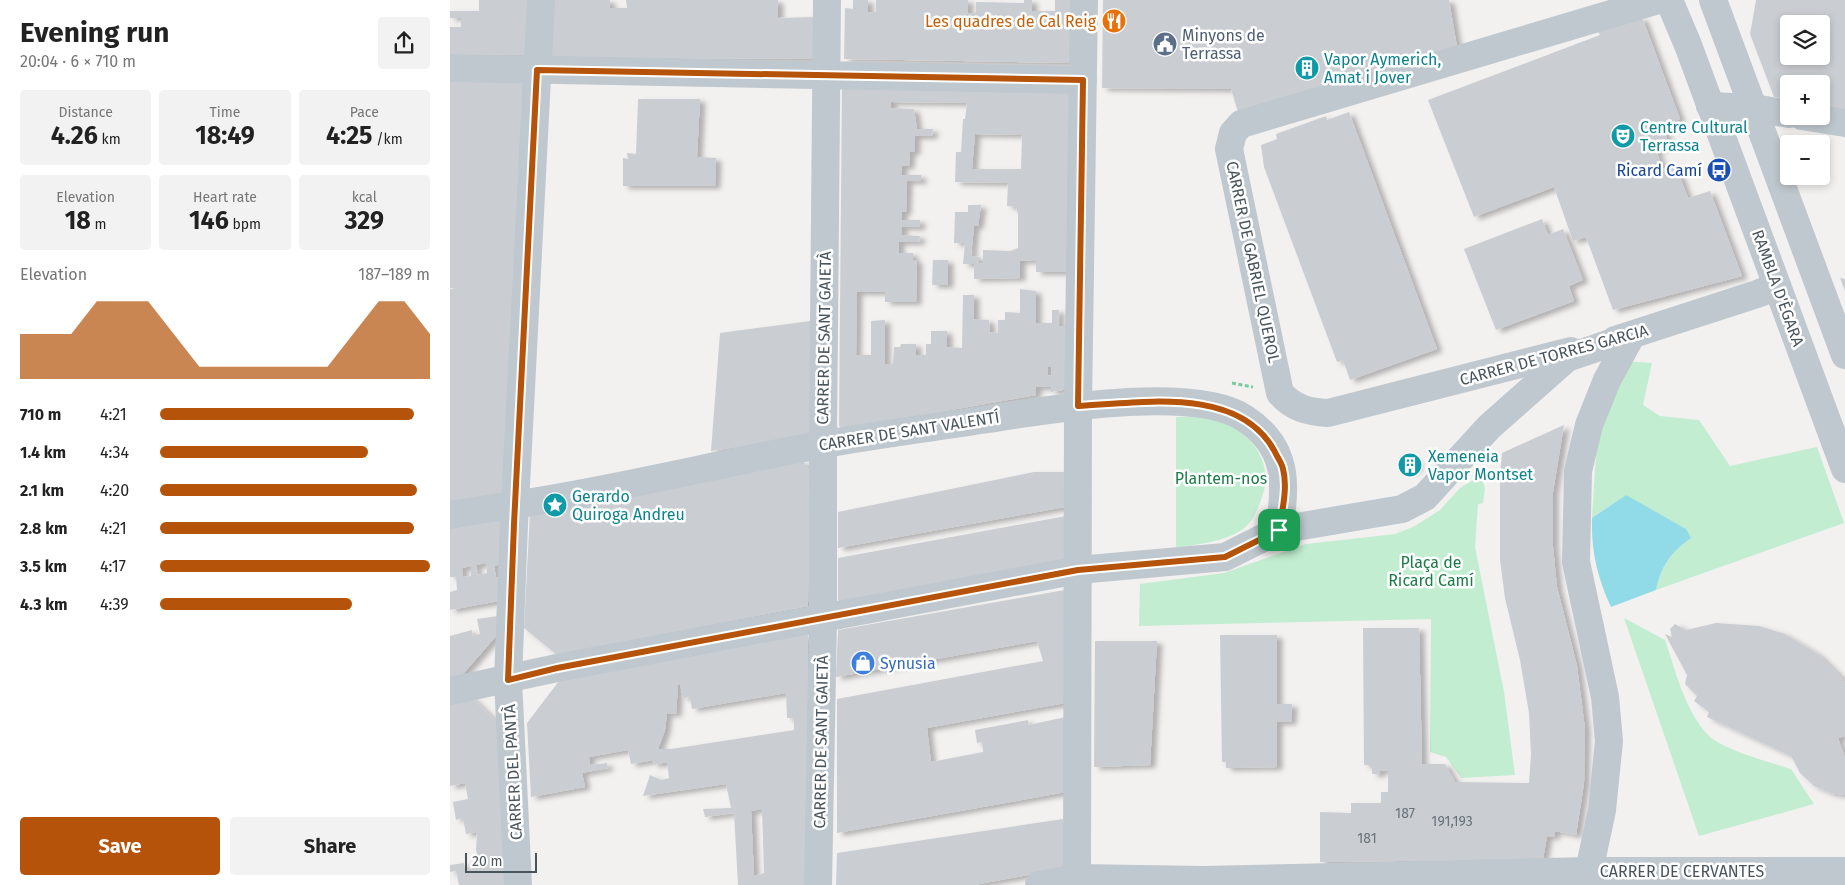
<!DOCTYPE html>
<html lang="en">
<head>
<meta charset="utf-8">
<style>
  :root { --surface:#fff; --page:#f2f2f2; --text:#222; --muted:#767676; --accent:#b45309 }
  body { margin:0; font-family:"Fira Sans",sans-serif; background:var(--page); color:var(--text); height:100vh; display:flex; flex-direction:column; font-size:19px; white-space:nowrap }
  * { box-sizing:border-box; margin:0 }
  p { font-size:16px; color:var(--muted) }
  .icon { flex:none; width:28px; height:28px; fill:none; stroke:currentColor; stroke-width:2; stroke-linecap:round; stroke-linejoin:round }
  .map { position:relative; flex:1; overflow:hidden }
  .panel { display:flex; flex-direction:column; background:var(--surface); width:450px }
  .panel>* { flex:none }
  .buttons { position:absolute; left:1330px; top:15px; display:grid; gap:10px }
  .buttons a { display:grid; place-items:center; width:50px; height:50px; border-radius:5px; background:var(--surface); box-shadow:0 2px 8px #0003; font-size:25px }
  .scale { position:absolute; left:15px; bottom:12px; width:72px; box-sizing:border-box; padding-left:5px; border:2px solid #49555d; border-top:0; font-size:14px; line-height:18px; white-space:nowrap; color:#49555d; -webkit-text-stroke:4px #fff; paint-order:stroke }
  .pin { position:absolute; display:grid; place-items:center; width:42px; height:42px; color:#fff; margin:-21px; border-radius:10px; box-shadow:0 2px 8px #0006 }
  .round { display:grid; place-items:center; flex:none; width:52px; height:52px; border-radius:5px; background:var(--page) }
  .headline { display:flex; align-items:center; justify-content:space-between; height:85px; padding:0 20px }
  h1 { font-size:28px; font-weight:700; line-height:38px }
  .figures { display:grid; grid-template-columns:repeat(3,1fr); gap:8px; height:85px; padding:5px 20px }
  .figures div { display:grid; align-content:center; border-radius:5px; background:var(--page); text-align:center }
  .figures b { font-size:25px; font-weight:700 }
  .figures small { font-size:14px; font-weight:400 }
  .figures p { font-size:14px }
  .chart { height:140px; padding:10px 20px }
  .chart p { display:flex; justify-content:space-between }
  .chart svg { width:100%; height:90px; margin-top:5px; fill:var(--accent); opacity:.7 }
  .cta { display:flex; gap:10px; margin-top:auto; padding:10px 20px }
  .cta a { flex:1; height:58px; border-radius:5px; background:var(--accent); color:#fff; font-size:20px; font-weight:700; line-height:58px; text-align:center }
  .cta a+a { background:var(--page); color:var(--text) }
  ul { padding:0 20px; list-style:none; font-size:16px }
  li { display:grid; grid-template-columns:80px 60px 1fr; align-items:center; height:38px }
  li i { height:12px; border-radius:6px; background:var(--accent) }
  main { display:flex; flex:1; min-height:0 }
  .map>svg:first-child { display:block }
  .green { fill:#c2edd0 }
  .water { fill:#91dbe8 }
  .building { fill:#caced2; fill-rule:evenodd; filter:url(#shadow) }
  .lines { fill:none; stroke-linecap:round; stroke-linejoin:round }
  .path { stroke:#7bca9f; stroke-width:3; stroke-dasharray:4 2.5; stroke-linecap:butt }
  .street { stroke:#bfc8ce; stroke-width:28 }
  .route-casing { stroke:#fff; stroke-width:10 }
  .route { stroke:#b45309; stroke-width:6 }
  .labels { text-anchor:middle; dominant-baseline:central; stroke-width:5; stroke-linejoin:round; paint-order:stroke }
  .number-label { font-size:14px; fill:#69737a }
  .food-label { font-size:16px; fill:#c56008; stroke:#fff; text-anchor:end }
  .service-label { font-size:16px; fill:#4e5e75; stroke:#fff; text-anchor:start }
  .culture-label { font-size:16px; fill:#0d838f; stroke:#fff; text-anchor:start }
  .transit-label { font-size:16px; fill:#164399; stroke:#fff; text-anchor:end }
  .street-label { font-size:16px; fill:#49555d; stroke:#fff }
  .park-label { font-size:16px; fill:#1c7c47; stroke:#fff }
  .shop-label { font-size:16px; fill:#366cbe; stroke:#fff; text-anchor:start }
</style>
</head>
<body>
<main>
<section class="panel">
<div class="headline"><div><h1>Evening run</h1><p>20:04 · 6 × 710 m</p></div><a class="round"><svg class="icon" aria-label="share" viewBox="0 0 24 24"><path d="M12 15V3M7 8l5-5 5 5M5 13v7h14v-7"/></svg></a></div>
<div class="figures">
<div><p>Distance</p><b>4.26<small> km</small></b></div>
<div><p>Time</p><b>18:49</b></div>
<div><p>Pace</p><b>4:25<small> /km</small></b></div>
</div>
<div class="figures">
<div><p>Elevation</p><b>18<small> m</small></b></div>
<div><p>Heart rate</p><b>146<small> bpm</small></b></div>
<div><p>kcal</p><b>329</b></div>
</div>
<div class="chart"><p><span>Elevation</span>187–189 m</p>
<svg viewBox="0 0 160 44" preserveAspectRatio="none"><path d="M0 44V22L10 22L20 22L30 6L40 6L50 6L60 22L70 38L80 38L90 38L100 38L110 38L120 38L130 22L140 6L150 6L160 22V44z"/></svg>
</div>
<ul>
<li><b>710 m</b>4:21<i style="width:94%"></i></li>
<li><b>1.4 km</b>4:34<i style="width:77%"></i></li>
<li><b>2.1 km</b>4:20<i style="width:95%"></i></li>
<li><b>2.8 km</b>4:21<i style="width:94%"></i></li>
<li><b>3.5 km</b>4:17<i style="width:100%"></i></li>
<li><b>4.3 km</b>4:39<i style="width:71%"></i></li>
</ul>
<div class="cta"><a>Save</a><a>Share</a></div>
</section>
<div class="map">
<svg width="1395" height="885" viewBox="0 0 1395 885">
  <defs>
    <filter id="shadow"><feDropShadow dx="5.5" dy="3" stdDeviation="2.5" flood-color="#0004"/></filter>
  </defs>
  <rect width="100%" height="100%" fill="#f3f0f0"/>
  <!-- green -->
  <g class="green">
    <path d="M1174 361 1202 363 1193 405 1210 416 1249 420 1280 466 1367 447 1394 523 1206 590C1211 566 1221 552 1241 538L1176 495 1142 518 1146 454 1159 392Z"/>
    <path d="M726 417C736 417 750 416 760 418 796 427 826 459 812 497 808 508 803 522 793 529 774 542 748 544 726 548Z"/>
    <polygon points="1025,479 1033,481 1035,489 1033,503 1028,504 1025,547 1054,692 1065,775 1011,778 996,757 980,752 981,619 689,626 690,584 774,573 856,544 945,534 963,527 990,510 1010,488"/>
    <path d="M1174 618 1215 640C1226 672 1234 708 1257 734 1272 750 1320 762 1341 769L1364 804 1249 836Z"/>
  </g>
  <!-- water -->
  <path class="water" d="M1176 495 1236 529 1241 538C1221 552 1211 566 1206 590L1161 607C1147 577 1141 550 1142 518Z"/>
  <!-- building -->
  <g class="building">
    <polygon points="29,0 79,0 77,55 0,54 0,27 11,27 11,18 0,18 0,11 29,11"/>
    <polygon points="103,0 160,0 160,8 177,8 176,0 328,0 328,18 366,17 365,59 101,57"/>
    <polygon points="403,0 418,0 418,12 426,12 426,0 518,0 518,13 526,13 526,2 574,3 574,0 582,0 582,11 605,11 605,0 622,0 622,63 394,59 395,8 403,9"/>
    <polygon points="653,0 999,0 1007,47 788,112 781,89 652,88"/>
    <path d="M1306 0H1395V109L1371 105V84H1339V99L1324 97 1300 34ZM1339 24H1371V56H1339Z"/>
    <polygon points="1192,17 1230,119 1213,126 1219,146 1206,150 1213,169 1225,164 1238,198 1260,191 1292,276 1163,310 1136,237 1123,241 1104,187 1024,217 978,100 1150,35 1148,32"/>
    <polygon points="0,79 74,80 55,490 51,494 0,503 0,289 6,288 0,288"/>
    <path d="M392 84 621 88 619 272H586V260L570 261V278L524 279V264H513L515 243H504L505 212H518V205H531L528 226H524L521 256 529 257V264L533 263V250L560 251 568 248V214L566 207 557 206 558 183 505 182 506 152H511L513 119H515L517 103 441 102V108L464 109 467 129H483L482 136H465V152H460L459 166H452V175H471V181H457L456 212H452V220H470V227H452V235L470 236 469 242H449V253H463V260H467L466 302H435V292H407L406 355H421V321L435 320V364H443L444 347H450L451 344H466V355H476V344H481V331H497V347L512 348 513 295H524V319L539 320 540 332 548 333V320H555V312L570 313V289L586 291V323H602V310H609V326H618V389L601 392V387H586V395L392 429 389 426ZM525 134 572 135 571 169H522ZM598 367H601V375H598Z"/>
    <polygon points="188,99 250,99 247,157 266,158 265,186 173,186 173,158 178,159 177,153 186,154"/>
    <polygon points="899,112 987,349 900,380 893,360 887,362 814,167 811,145 827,139 826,134 876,116 877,120"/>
    <polygon points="1092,219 1098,235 1113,229 1133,280 1119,286 1124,301 1046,330 1014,249"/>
    <polygon points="483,260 498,260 498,285 482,285"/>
    <polygon points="1390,278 1395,279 1395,291"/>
    <polygon points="360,321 359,432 355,436 261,451 270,333"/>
    <polygon points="1114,425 1103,492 1103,547 1107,587 1127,666 1135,729 1134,783 1126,835 1105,831 1104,837 1097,836 1093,859 870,862 870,812 901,813 901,803 931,803 931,792 938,792 938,771 930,770 930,774 922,774 922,765 914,765 913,628 969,628 972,764 995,764 1005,782 1079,783 1081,755 1079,713 1070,660 1055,598 1050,560 1050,475 1052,453"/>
    <circle cx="960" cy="464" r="7"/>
    <polygon points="353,461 359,470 358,606 106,654 74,628 80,512"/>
    <polygon points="584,472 616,472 615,507 388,548 388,512"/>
    <polygon points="616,516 617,563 388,603 388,558"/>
    <path d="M54 518 51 564 44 566 46 578 50 577 49 601 0 610V592L7 590 6 577H0V523ZM36 563 37 573 27 575 26 565ZM21 566V576L13 577 12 568Z"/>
    <polygon points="615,590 615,703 477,728 481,762 533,752 532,742 527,743 525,730 578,720 578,725 616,717 616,792 387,833 387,699 593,661 587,641 386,677 388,630"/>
    <polygon points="48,616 47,635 12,675 0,678 0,636 22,630 22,636 30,634 27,619"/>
    <polygon points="1266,623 1309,626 1335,634 1368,654 1390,676 1395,683 1395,736 1388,738 1395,758 1395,795 1381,793 1364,786 1350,773 1341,756 1257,717 1259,712 1244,701 1247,696 1235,684 1237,675 1215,634 1222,637 1220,629 1225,624 1236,630"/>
    <path d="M358 635 356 885H288L284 813 255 817 253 809 281 808 276 784 193 796 200 775 211 780 219 778 217 762 203 765 204 760 181 764 178 750 139 757 140 765 157 763 158 768 132 773 135 787 81 797 77 723 109 681ZM230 684 233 698 240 697 242 709 336 693 337 718H344V730L221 749H208L215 730 217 713 226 714 228 685ZM312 809 314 873 304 876 301 811Z"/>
    <polygon points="770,635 827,635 827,704 842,704 841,722 827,722 827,767 776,768 776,762 772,762"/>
    <polygon points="645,641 707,641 700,765 644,767"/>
    <polygon points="19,695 49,724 58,885 9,885 6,871 0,872 0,865 14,863 15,870 30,867 26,850 27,832 16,834 13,818 6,820 3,802 18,799 15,783 0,786 0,699"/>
    <polygon points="613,819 615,868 524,885 386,885 387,853"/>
  </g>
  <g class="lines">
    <!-- path -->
    <polyline class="path" points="782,383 803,387"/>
    <!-- street -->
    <g class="street">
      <polyline points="1219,0 1238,45 1395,469"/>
      <polyline points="1263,0 1395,355"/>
      <polyline points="0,68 633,80"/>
      <polyline points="1260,106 1303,108 1339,114"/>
      <polyline points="1352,116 1395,123"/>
      <polyline points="1165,340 1307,294 1327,286"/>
      <path d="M1121 351 878 413C858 412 843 408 830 393L779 149 783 133 791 124 1208 0"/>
      <path d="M0 515C29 510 59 506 88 501 179 486 269 464 359 447 416 436 474 429 531 420 592 411 742 384 794 418 838 446 837 484 829 530"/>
      <polyline points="0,691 107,668 628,570 775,557 829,530 952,509 975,497 1039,427 1117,358 1181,336"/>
      <polyline points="68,885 58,680 64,524 91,0"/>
      <polyline points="368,885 373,619 373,433 377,0"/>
      <polyline points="589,885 627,878 753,880 1139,871 1395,871"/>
      <polyline points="627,885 628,406 634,0"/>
      <polyline points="1143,885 1139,871 1152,810 1159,741 1155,697 1126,562 1128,471 1139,425 1157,380 1181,336"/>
    </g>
  </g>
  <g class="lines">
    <defs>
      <path id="route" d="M87 70 633 80 628 406C690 403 790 385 825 452 827 457 832 463 833 469 838 488 832 511 829 530L775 557 628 570 107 668 58 680 64 524Z"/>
    </defs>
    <!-- route casing -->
    <use href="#route" class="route-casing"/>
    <!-- route -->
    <use href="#route" class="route"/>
  </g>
  <!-- icons -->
  <defs>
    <symbol id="restaurant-disc" viewBox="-11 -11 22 22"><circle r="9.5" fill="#e8710a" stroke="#fff"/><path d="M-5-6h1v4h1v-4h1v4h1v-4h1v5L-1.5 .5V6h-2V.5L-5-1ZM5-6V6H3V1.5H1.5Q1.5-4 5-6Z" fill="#fff"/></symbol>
    <symbol id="civic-disc" viewBox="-11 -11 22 22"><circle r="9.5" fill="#5c6f8a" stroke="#fff"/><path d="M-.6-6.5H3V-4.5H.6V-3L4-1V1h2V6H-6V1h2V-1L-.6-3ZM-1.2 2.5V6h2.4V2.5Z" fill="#fff"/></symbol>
    <symbol id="building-disc" viewBox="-11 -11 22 22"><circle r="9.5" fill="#0f9aa8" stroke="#fff"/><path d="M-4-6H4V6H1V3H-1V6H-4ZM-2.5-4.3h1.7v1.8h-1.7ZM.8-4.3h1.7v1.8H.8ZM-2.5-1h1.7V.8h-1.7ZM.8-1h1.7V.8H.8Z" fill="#fff"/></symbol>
    <symbol id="theatre-disc" viewBox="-11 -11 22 22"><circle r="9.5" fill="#0f9aa8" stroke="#fff"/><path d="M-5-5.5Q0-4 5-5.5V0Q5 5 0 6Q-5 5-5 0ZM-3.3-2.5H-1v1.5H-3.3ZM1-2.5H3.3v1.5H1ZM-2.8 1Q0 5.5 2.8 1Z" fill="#fff"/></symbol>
    <symbol id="bus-disc" viewBox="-11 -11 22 22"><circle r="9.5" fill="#1a4fb4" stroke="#fff"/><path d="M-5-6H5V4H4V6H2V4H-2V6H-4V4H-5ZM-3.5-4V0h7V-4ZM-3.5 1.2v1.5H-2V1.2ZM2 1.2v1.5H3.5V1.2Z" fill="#fff"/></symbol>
    <symbol id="sight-disc" viewBox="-11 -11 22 22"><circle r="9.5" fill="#0f9aa8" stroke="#fff"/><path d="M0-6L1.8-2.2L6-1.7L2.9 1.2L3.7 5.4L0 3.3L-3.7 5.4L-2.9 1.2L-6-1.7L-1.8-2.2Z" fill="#fff"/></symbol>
    <symbol id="shop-disc" viewBox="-11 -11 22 22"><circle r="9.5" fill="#3f7fe0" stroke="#fff"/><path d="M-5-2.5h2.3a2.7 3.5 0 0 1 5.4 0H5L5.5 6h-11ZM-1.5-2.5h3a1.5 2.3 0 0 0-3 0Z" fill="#fff"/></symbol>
  </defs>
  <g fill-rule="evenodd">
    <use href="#restaurant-disc" x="650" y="7" width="28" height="28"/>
    <use href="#civic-disc" x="701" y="30" width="28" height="28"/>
    <use href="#building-disc" x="843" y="54" width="28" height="28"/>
    <use href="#theatre-disc" x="1159" y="122" width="28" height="28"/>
    <use href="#bus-disc" x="1255" y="156" width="28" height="28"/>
    <use href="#building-disc" x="946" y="451" width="28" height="28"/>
    <use href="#sight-disc" x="91" y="491" width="28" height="28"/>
    <use href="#shop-disc" x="399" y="649" width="28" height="28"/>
  </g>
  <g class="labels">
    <!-- number labels -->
    <g class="number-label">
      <text x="955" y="813">187</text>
      <text x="1002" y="821">191,193</text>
      <text x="917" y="838">181</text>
    </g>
    <!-- food labels -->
    <g class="food-label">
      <text x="646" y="21">Les quadres de Cal Reig</text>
    </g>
    <!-- service labels -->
    <g class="service-label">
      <text x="732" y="35">Minyons de<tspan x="732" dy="18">Terrassa</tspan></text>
    </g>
    <!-- culture labels -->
    <g class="culture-label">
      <text x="874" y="59">Vapor Aymerich,<tspan x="874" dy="18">Amat i Jover</tspan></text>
      <text x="1190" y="127">Centre Cultural<tspan x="1190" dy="18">Terrassa</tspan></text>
      <text x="978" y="456">Xemeneia<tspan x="978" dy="18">Vapor Montset</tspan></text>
      <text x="122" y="496">Gerardo<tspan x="122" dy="18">Quiroga Andreu</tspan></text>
    </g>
    <!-- transit labels -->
    <g class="transit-label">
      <text x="1252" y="170">Ricard Camí</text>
    </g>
    <!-- street labels -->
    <g class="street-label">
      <text transform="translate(803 262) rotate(78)">CARRER DE GABRIEL QUEROL</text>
      <text transform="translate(1328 288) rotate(70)">RAMBLA D'ÈGARA</text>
      <text transform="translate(374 338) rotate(-89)">CARRER DE SANT GAIETÀ</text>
      <text transform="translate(1104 355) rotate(-15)">CARRER DE TORRES GARCIA</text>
      <text transform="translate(459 431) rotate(-9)">CARRER DE SANT VALENTÍ</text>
      <text transform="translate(371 742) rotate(-89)">CARRER DE SANT GAIETÀ</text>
      <text transform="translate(63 772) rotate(-93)">CARRER DEL PANTÀ</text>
      <text x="1232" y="871">CARRER DE CERVANTES</text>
    </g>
    <!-- park labels -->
    <g class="park-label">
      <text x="771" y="478">Plantem-nos</text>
      <text x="981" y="562">Plaça de<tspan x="981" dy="18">Ricard Camí</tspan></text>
    </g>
    <!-- shop labels -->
    <g class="shop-label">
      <text x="430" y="663">Synusia</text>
    </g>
  </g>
</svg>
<div class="buttons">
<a><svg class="icon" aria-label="layers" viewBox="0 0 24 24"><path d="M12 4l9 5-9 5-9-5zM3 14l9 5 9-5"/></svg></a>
<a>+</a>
<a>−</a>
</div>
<div class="scale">20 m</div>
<div class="pin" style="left:829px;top:530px;background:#1e9e55"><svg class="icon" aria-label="arrive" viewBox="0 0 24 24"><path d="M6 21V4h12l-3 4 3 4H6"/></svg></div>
</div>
</main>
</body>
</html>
